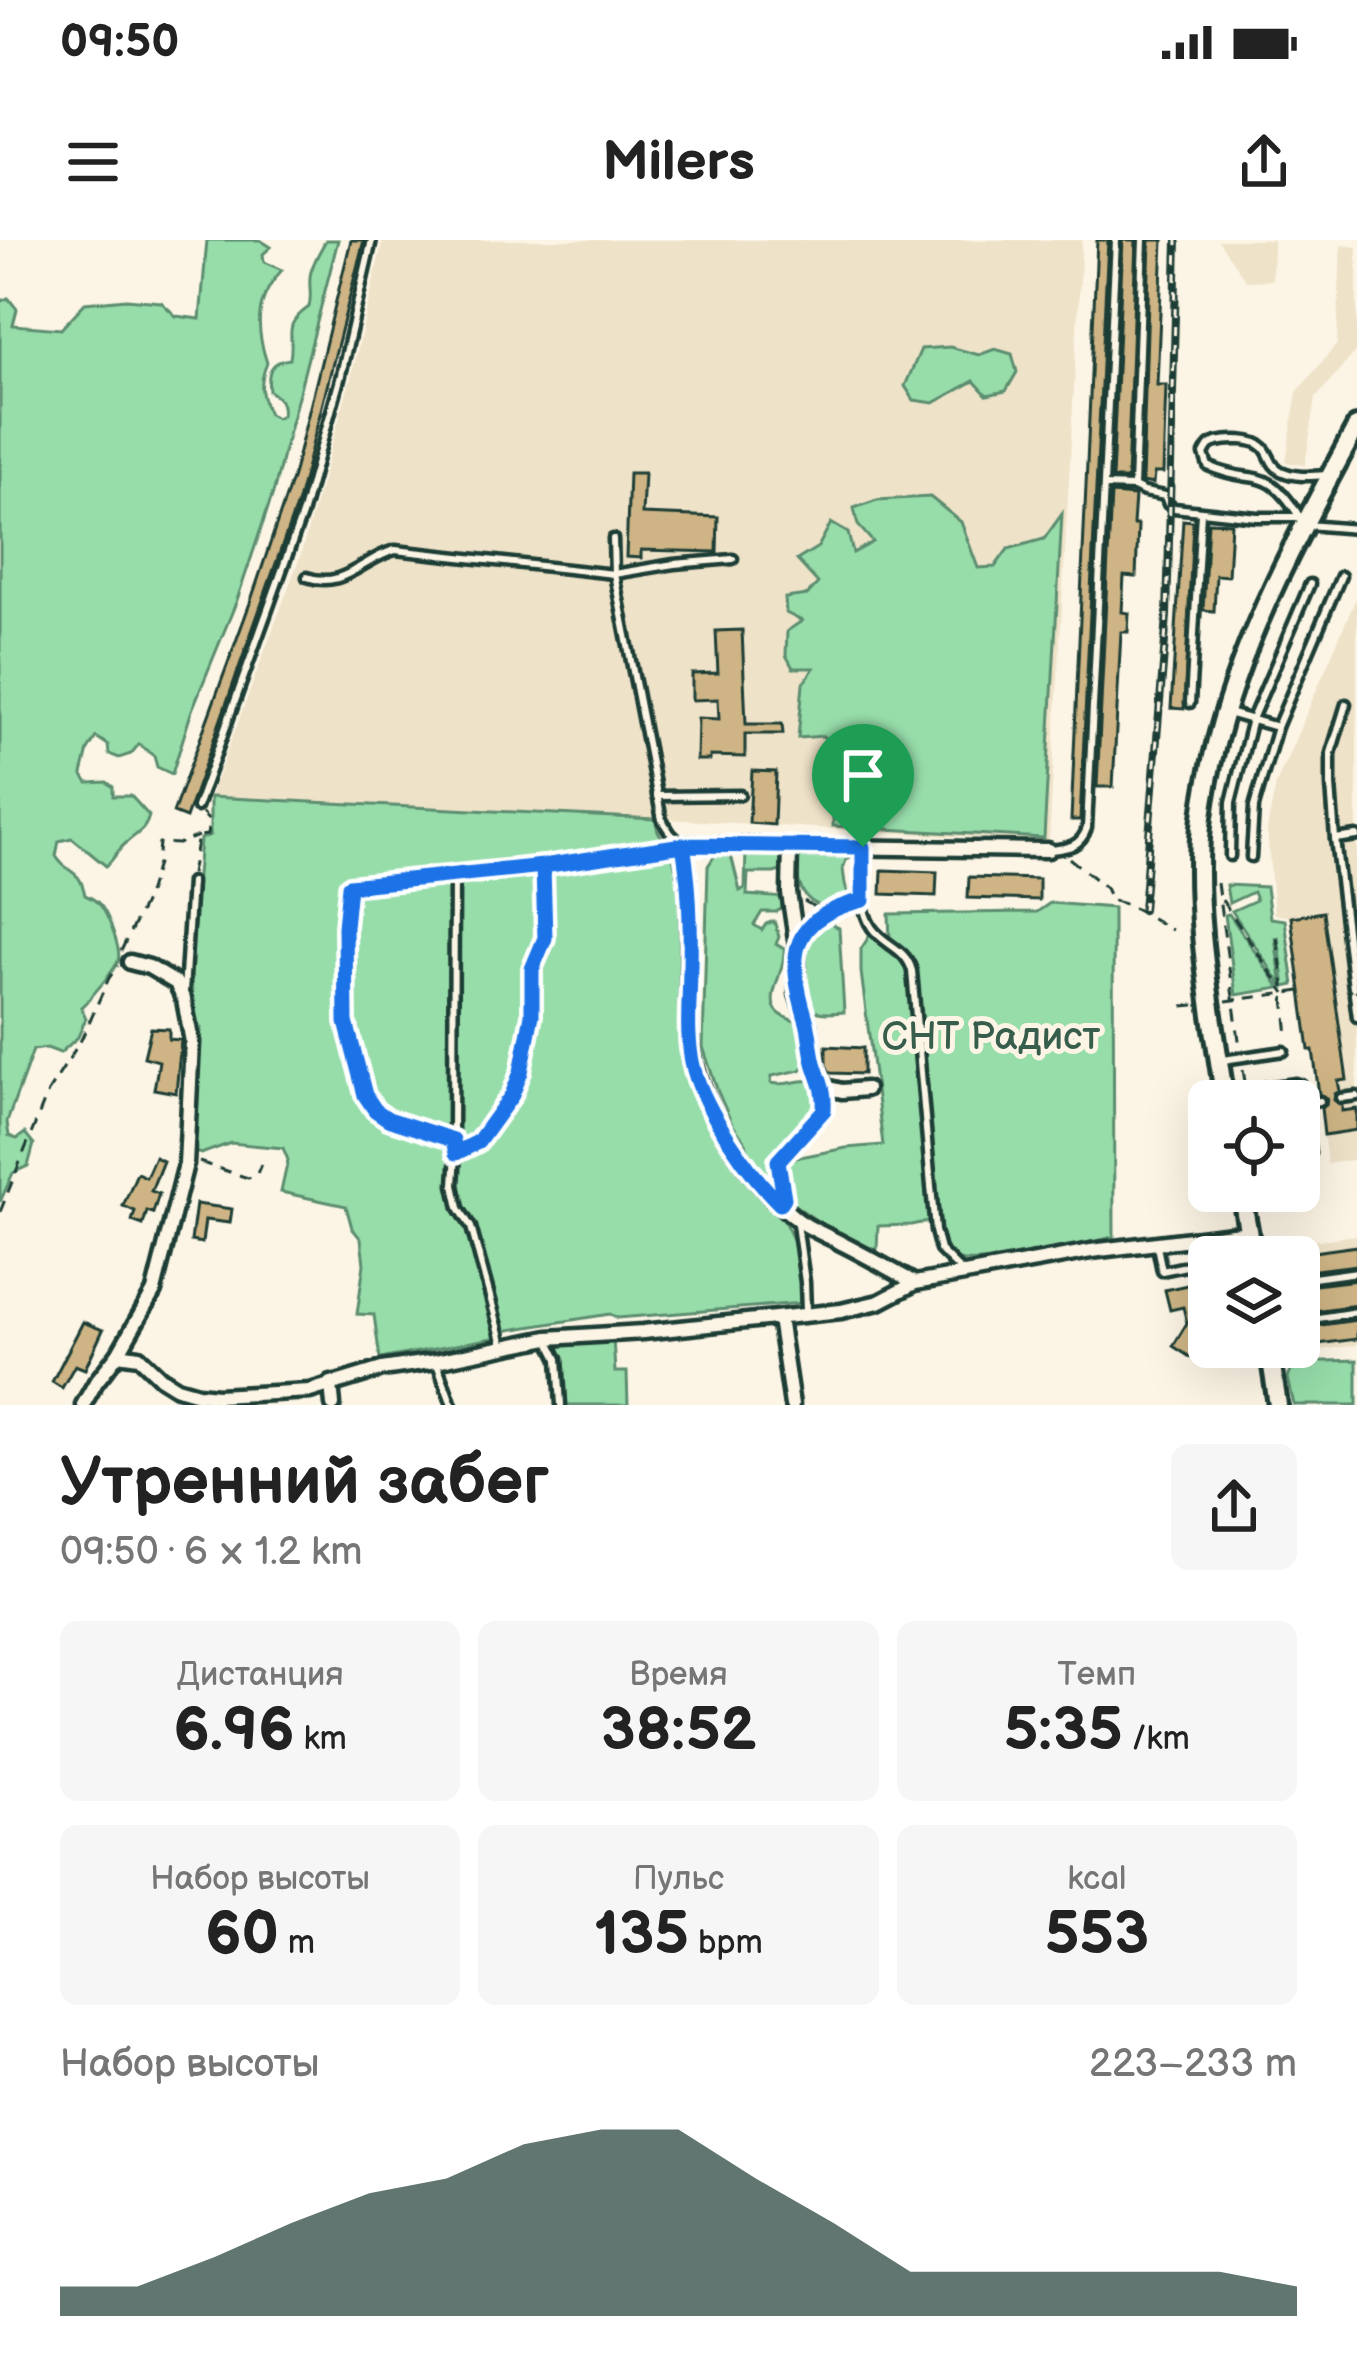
<!DOCTYPE html>
<html lang="ru">
<head>
<meta charset="utf-8">
<style>
  :root { --surface:#fff; --page:#f6f6f6; --text:#222; --muted:#767676; --accent:#1f3d34 }
  body { margin:0; font-family:"Balsamiq Sans",sans-serif; background:var(--page); color:var(--text); height:100vh; display:flex; flex-direction:column; font-size:45px; white-space:nowrap }
  * { box-sizing:border-box; margin:0 }
  p { font-size:39px; color:var(--muted) }
  .icon { flex:none; width:66px; height:66px; fill:none; stroke:currentColor; stroke-width:2; stroke-linecap:round; stroke-linejoin:round }
  .map { position:relative; height:1165px; overflow:hidden }
  .drawer { display:flex; flex-direction:column; background:var(--surface); flex:1 }
  .drawer>* { flex:none }
  .tools { position:absolute; left:1188px; top:840px; display:grid; gap:24px }
  .tools a { display:grid; place-items:center; width:132px; height:132px; border-radius:18px; background:var(--surface); box-shadow:0 12px 48px #0002; font-size:60px }
  .pin { position:absolute; display:grid; place-items:center; width:102px; height:102px; color:#fff; margin:-123px -51px; border-radius:50% 50% 50% 0; rotate:-45deg; box-shadow:0 0 12px #0007 }
  .pin .icon { rotate:45deg }
  .round { display:grid; place-items:center; flex:none; width:126px; height:126px; border-radius:18px; background:var(--page) }
  .overview { display:flex; align-items:center; justify-content:space-between; height:204px; padding:0 60px }
  h1 { font-size:66px; font-weight:800; line-height:90px }
  .figures { display:grid; grid-template-columns:repeat(3,1fr); gap:18px; height:204px; padding:12px 60px }
  .figures div { display:grid; align-content:center; border-radius:18px; background:var(--page); text-align:center }
  .figures b { font-size:60px; font-weight:800 }
  .figures small { font-size:33px; font-weight:400 }
  .figures p { font-size:33px }
  .chart { height:336px; padding:24px 60px }
  .chart p { display:flex; justify-content:space-between }
  .chart svg { width:100%; height:216px; margin-top:12px; fill:var(--accent); opacity:.7 }
  .status { display:flex; justify-content:space-between; align-items:center; height:84px; padding:0 60px; background:var(--surface); direction:ltr }
  .status svg { height:33px; fill:currentColor }
  header { display:flex; justify-content:space-between; align-items:center; height:156px; padding:0 60px; background:var(--surface); font-size:54px; font-weight:800 }
  .map>svg:first-child { display:block }
  .built { fill:#eee2c8 }
  .green { fill:#97ddaa; stroke:#5b8d6f; stroke-width:3 }
  .building { fill:#cfb585; stroke:#1f3d34; stroke-width:3 }
  .lines { fill:none; stroke-linecap:round; stroke-linejoin:round }
  .service-casing { stroke:#1f3d34; stroke-width:15 }
  .minor-casing { stroke:#1f3d34; stroke-width:21 }
  .tertiary-casing { stroke:#1f3d34; stroke-width:26 }
  .path { stroke:#1f3d34; stroke-width:3; stroke-dasharray:12 9; stroke-linecap:butt }
  .service { stroke:#fcf5e5; stroke-width:6 }
  .minor { stroke:#fcf5e5; stroke-width:12 }
  .tertiary { stroke:#fcf5e5; stroke-width:16 }
  .rail-casing { stroke:#1f3d34; stroke-width:8 }
  .rail { stroke:#fcf5e5; stroke-width:3; stroke-dasharray:9; stroke-linecap:butt }
  .route-casing { stroke:#fff; stroke-width:24 }
  .route { stroke:#1a73e8; stroke-width:15 }
  .labels { text-anchor:middle; dominant-baseline:central; stroke-width:10; stroke-linejoin:round; paint-order:stroke }
  .park-label { font-size:39px; fill:#375d4c; stroke:#fcf5e5 }
</style>
</head>
<body>
<div class="status"><b>09:50</b><svg viewBox="0 0 49 12"><path d="M0 12V9h3v3zM5 12V6h3v6zM10 12V3h3v9zM15 12V0h3v12zM26 1h20v11H26zM47 4h2v5h-2z"/></svg></div>
<header><svg class="icon" aria-label="menu" viewBox="0 0 24 24"><path d="M4 6h16M4 12h16M4 18h16"/></svg>Milers<svg class="icon" aria-label="share" viewBox="0 0 24 24"><path d="M12 15V3M7 8l5-5 5 5M5 13v7h14v-7"/></svg></header>
<div class="map">
<svg width="1357" height="1165" viewBox="0 0 1357 1165">
  <rect width="100%" height="100%" fill="#fcf5e5"/>
  <filter id="ink" filterUnits="userSpaceOnUse"><feTurbulence type="fractalNoise" baseFrequency=".00833" numOctaves="2"/><feDisplacementMap in="SourceGraphic" scale="24" xChannelSelector="R" yChannelSelector="G"/><feConvolveMatrix kernelMatrix="1 2 1 2 8 2 1 2 1" color-interpolation-filters="sRGB"/></filter>
  <g filter="url(#ink)">
    <!-- built -->
    <g class="built">
      <polygon points="383,0 1082,0 1049,602 668,579 210,557 300,317 352,134"/>
      <polygon points="1218,0 1273,0 1272,40 1246,41"/>
      <polygon points="1341,5 1357,7 1357,110 1316,158 1305,225 1286,222 1297,152 1337,104"/>
      <polygon points="1357,356 1357,919 1327,924 1313,810 1322,672 1291,677 1274,674 1267,589 1276,544"/>
      <polygon points="1357,995 1357,1105 1284,1115 1283,1107 1299,1107 1299,1017 1269,1017 1267,1007"/>
    </g>
    <!-- green -->
    <g class="green">
      <path d="M207 0H260L271 7 263 14 264 22 282 30C255 60 255 87 267 123 259 142 260 155 269 174L277 178 282 175C284 162 279 158 269 151 267 132 270 121 290 119 295 92 281 87 309 67 312 56 309 48 310 37 311 25 320 11 326 0H338L274 250 237 360 192 470 172 534 157 527 154 516 139 504 131 514 119 518 109 514 108 505 96 497 88 510 82 534 88 543 107 542 113 547V556H131L149 576C145 592 136 593 125 604 117 611 114 619 106 626L72 598 59 601 56 616C68 636 79 626 85 655 92 658 96 660 101 666 108 675 122 711 118 721 114 731 89 760 81 767L86 778 78 797 60 813 47 808 33 810 7 882 9 896 17 899 25 893 34 904 28 926 13 933 0 962V62L8 58 17 69 13 85 61 89 85 63 126 59 161 62 176 76 200 79Z"/>
      <polygon points="950,107 979,115 995,109 1012,114 1017,132 1006,151 987,155 974,141 934,163 914,160 905,146 921,109"/>
      <polygon points="930,257 961,282 978,328 995,327 1008,309 1044,299 1062,274 1044,598 833,586 833,570 848,568 850,557 828,550 822,539 841,520 823,496 798,498 803,444 814,428 793,428 786,415 787,391 802,381 786,373 785,358 807,355 818,343 797,320 818,307 831,283 848,293 853,313 873,302 858,285 854,268 877,260"/>
      <polygon points="210,557 655,579 658,591 672,614 685,668 687,792 691,833 700,866 730,918 782,977 792,997 800,1026 803,1063 618,1078 610,1074 509,1090 493,1098 380,1119 374,1075 357,1074 364,1024 361,999 352,988 346,966 281,952 288,920 283,908 231,903 201,914 191,911 201,788 194,787 190,721 200,599 210,595"/>
      <path d="M746 609 785 610 784 630 774 633H748L747 655 786 658 784 667 776 672H762L754 685 762 690 766 684 774 681 779 697 776 704 784 709C787 739 747 773 804 783L809 821 801 830 772 836 771 843C786 847 799 838 814 841L817 865 815 882 780 921 846 908 883 905 861 732V709L870 695 887 706 890 701 889 674 1037 672 1050 663 1113 668 1114 997C1085 1003 981 1027 959 1020 941 1013 940 995 935 980L911 985 878 986 877 1010C844 1001 813 979 785 958L781 936 777 948 769 945 753 928 746 903 732 884 718 852 703 807 708 626 717 612H726L732 619 740 651 745 648Z"/>
      <path d="M854 611 853 617 846 620 843 629 845 644 850 660C808 680 795 648 795 612Z"/>
      <polygon points="1226,645 1266,647 1270,678 1285,680 1294,745 1285,747 1278,697 1275,698 1282,746 1232,671 1256,660 1253,652 1229,663"/>
      <polygon points="1229,674 1280,748 1236,755 1225,675"/>
      <path d="M831 679 833 685 839 688 844 772C827 773 813 777 806 759 804 732 796 685 831 679Z"/>
      <polygon points="613,1098 615,1132 627,1132 628,1165 563,1165 563,1131 559,1103"/>
      <polygon points="1357,1120 1357,1165 1294,1165 1288,1138 1295,1122"/>
    </g>
    <!-- building -->
    <g class="building">
      <polygon points="351,0 364,0 298,261 186,578 173,573 250,363 293,236"/>
      <polygon points="1097,0 1108,0 1080,580 1071,580"/>
      <polygon points="1123,0 1136,0 1127,239 1112,239"/>
      <polygon points="1150,0 1163,0 1157,145 1166,145 1163,233 1154,233 1153,244 1142,242"/>
      <polygon points="629,233 644,233 642,274 718,277 717,312 641,310 641,318 626,317"/>
      <polygon points="1111,254 1135,256 1133,285 1138,285 1136,337 1124,336 1122,372 1129,373 1128,392 1121,392 1113,547 1097,547"/>
      <polygon points="1183,280 1193,281 1184,469 1171,468"/>
      <polygon points="1208,282 1231,283 1228,336 1216,335 1214,371 1203,370"/>
      <polygon points="742,390 746,484 782,484 783,494 745,494 745,517 710,516 710,520 697,520 698,478 719,479 718,459 692,460 692,434 718,433 716,391"/>
      <polygon points="752,531 776,532 774,585 749,583"/>
      <polygon points="882,630 937,632 936,656 881,654"/>
      <polygon points="969,637 1039,639 1039,660 968,658"/>
      <polygon points="1323,672 1347,840 1338,841 1340,851 1335,854 1334,860 1342,865 1342,871 1357,869 1357,890 1324,895 1321,868 1326,865 1327,859 1319,854 1313,810 1309,810 1291,677"/>
      <polygon points="151,788 169,789 169,799 181,800 176,853 154,849 159,821 144,817"/>
      <polygon points="826,806 863,808 863,834 830,833 826,825"/>
      <polygon points="155,917 163,921 151,951 159,954 153,973 147,971 143,985 132,981 135,971 123,966 137,933 146,937"/>
      <polygon points="196,964 232,969 230,983 205,980 202,1003 191,1001"/>
      <polygon points="1357,1006 1357,1025 1299,1032 1299,1014"/>
      <polygon points="1357,1040 1357,1065 1299,1073 1299,1047"/>
      <polygon points="1205,1041 1209,1059 1209,1094 1193,1119 1173,1106 1187,1083 1183,1067 1170,1070 1165,1050"/>
      <polygon points="1357,1080 1357,1099 1302,1106 1300,1088"/>
      <polygon points="83,1082 103,1090 85,1129 75,1125 62,1148 52,1142"/>
    </g>
    <g class="lines">
      <defs>
        <g id="service">
          <polyline points="1143,0 1134,247 1144,252 1165,256 1168,264 1174,268 1257,277 1299,277"/>
          <polyline points="1104,246 1134,247"/>
          <path d="M1299 276C1264 221 1256 248 1208 226L1204 214C1208 207 1208 204 1217 202 1229 199 1255 198 1264 208 1271 216 1270 225 1281 231 1295 238 1313 236 1329 235"/>
          <polyline points="1307,285 1357,289"/>
          <polyline points="613,299 614,334 662,580 671,594 683,605"/>
          <path d="M307 337C343 350 362 319 395 310L614 334 674 324 733 319"/>
          <polyline points="1190,463 1201,272"/>
          <polyline points="1346,464 1331,513 1331,545 1335,599 1353,748"/>
          <polyline points="1228,473 1277,487"/>
          <polyline points="657,556 740,555"/>
          <polyline points="197,567 302,275 340,139 372,0"/>
          <polyline points="1335,599 1357,596"/>
          <path d="M863 608C863 633 857 667 872 688 885 706 906 708 912 731L935 991 940 1010 962 1032"/>
          <path d="M1051 610C1069 608 1081 606 1087 588L1116 0"/>
          <polyline points="1230,616 1231,562 1252,479 1310,344"/>
          <polyline points="1251,617 1254,567 1277,487 1341,336"/>
          <polyline points="454,635 453,900 456,913 454,945 459,968 471,987 504,1108"/>
          <polyline points="184,752 191,642"/>
          <polyline points="1354,754 1357,777"/>
          <polyline points="1223,820 1284,811"/>
          <polyline points="1341,858 1357,856"/>
          <polyline points="1257,861 1255,852 1259,848 1296,843 1301,845 1310,913 1299,917"/>
          <polyline points="1303,863 1320,861"/>
          <polyline points="453,900 388,879 375,870 365,855 346,782 345,687 349,646 543,626 680,605"/>
          <polyline points="456,913 478,902 512,855 521,833 532,775 532,729 545,698 543,626"/>
          <polyline points="797,984 805,1042 806,1072"/>
          <polyline points="1157,1006 1162,1031 1196,1024"/>
          <polyline points="1299,1040 1357,1032"/>
          <polyline points="1299,1081 1357,1072"/>
          <polyline points="549,1101 558,1119 561,1165"/>
          <polyline points="436,1121 452,1165"/>
        </g>
        <g id="minor">
          <polyline points="790,607 789,653 797,706 797,754 808,784 814,824 825,847 842,851 866,849"/>
          <path d="M915 1043C891 1030 867 1016 843 1004 827 995 808 989 794 977 743 936 693 854 689 789 686 727 694 666 683 605L1048 610"/>
          <polyline points="779,1078 792,1165"/>
          <polyline points="118,1114 139,1117 161,1138 177,1148 198,1154 217,1156 310,1151 382,1129 436,1121 548,1098 643,1092 841,1071 879,1062 915,1043 1091,1011 1249,992"/>
          <polyline points="331,1143 333,1165"/>
          <polyline points="83,1165 96,1142 118,1114 154,1051 186,924 192,802 184,760 176,743 149,727 130,722"/>
        </g>
        <g id="tertiary">
          <path d="M1225 861C1212 772 1191 666 1202 577 1220 435 1290 310 1357 186"/>
          <polyline points="1241,951 1253,1017"/>
          <polyline points="1269,1107 1278,1165"/>
        </g>
      </defs>
      <!-- service casing -->
      <use href="#service" class="service-casing"/>
      <!-- minor casing -->
      <use href="#minor" class="minor-casing"/>
      <!-- tertiary casing -->
      <use href="#tertiary" class="tertiary-casing"/>
      <!-- path -->
      <g class="path">
        <path d="M1069 618 1106 648 1112 661C1132 663 1153 680 1172 690"/>
        <polyline points="191,634 198,596 207,595 209,581 202,573"/>
        <polyline points="1217,643 1240,807"/>
        <polyline points="1222,660 1285,753"/>
        <polyline points="804,661 825,673 855,662"/>
        <polyline points="806,688 821,675"/>
        <polyline points="1277,698 1284,747"/>
        <polyline points="121,711 147,657 157,624 159,603 178,604 198,596"/>
        <polyline points="1284,757 1288,796"/>
        <polyline points="1226,761 1301,751"/>
        <polyline points="1183,766 1195,765"/>
        <polyline points="1243,829 1246,849"/>
        <polyline points="199,922 248,938 256,936 261,924"/>
        <path d="M783 951 778 921C794 903 823 884 824 859"/>
        <polyline points="0,972 48,852 81,800 109,738 118,726"/>
      </g>
      <!-- service -->
      <use href="#service" class="service"/>
      <!-- minor -->
      <use href="#minor" class="minor"/>
      <!-- tertiary -->
      <use href="#tertiary" class="tertiary"/>
      <defs>
        <polyline id="rail" points="1143,670 1167,376 1177,0"/>
      </defs>
      <!-- rail casing -->
      <use href="#rail" class="rail-casing"/>
      <!-- rail -->
      <use href="#rail" class="rail"/>
    </g>
  </g>
  <g class="lines" filter="url(#ink)">
    <defs>
      <path id="route" d="M863 607 683 605 543 626 545 698 532 729V775L521 832 512 855 478 902 456 913 453 900 388 879 375 870 365 855 346 782 345 687 349 646 543 626 683 605C690 645 691 686 690 727 690 761 685 797 694 830 706 872 749 934 780 964L784 958 778 921 824 870C825 849 821 845 815 826 810 811 811 794 806 779 786 713 790 678 863 660V607"/>
    </defs>
    <!-- route casing -->
    <use href="#route" class="route-casing"/>
    <!-- route -->
    <use href="#route" class="route"/>
  </g>
  <g class="labels">
    <!-- park labels -->
    <g class="park-label">
      <text x="991" y="797">СНТ Радист</text>
    </g>
  </g>
</svg>
<div class="tools">
<a><svg class="icon" aria-label="locate" viewBox="0 0 24 24"><circle cx="12" cy="12" r="6"/><path d="M12 2v4M12 18v4M2 12h4M18 12h4"/></svg></a>
<a><svg class="icon" aria-label="layers" viewBox="0 0 24 24"><path d="M12 4l9 5-9 5-9-5zM3 14l9 5 9-5"/></svg></a>
</div>
<div class="pin" style="left:863px;top:607px;background:#1e9e55"><svg class="icon" aria-label="arrive" viewBox="0 0 24 24"><path d="M6 21V4h12l-3 4 3 4H6"/></svg></div>
</div>
<section class="drawer">
<div class="overview"><div><h1>Утренний забег</h1><p>09:50 · 6 × 1.2 km</p></div><a class="round"><svg class="icon" aria-label="share" viewBox="0 0 24 24"><path d="M12 15V3M7 8l5-5 5 5M5 13v7h14v-7"/></svg></a></div>
<div class="figures">
<div><p>Дистанция</p><b>6.96<small> km</small></b></div>
<div><p>Время</p><b>38:52</b></div>
<div><p>Темп</p><b>5:35<small> /km</small></b></div>
</div>
<div class="figures">
<div><p>Набор высоты</p><b>60<small> m</small></b></div>
<div><p>Пульс</p><b>135<small> bpm</small></b></div>
<div><p>kcal</p><b>553</b></div>
</div>
<div class="chart"><p><span>Набор высоты</span>223–233 m</p>
<svg viewBox="0 0 160 44" preserveAspectRatio="none"><path d="M0 44V38L10 38L20 32L30 25L40 19L50 16L60 9L70 6L80 6L90 16L100 25L110 35L120 35L130 35L140 35L150 35L160 38V44z"/></svg>
</div>
</section>
</body>
</html>
